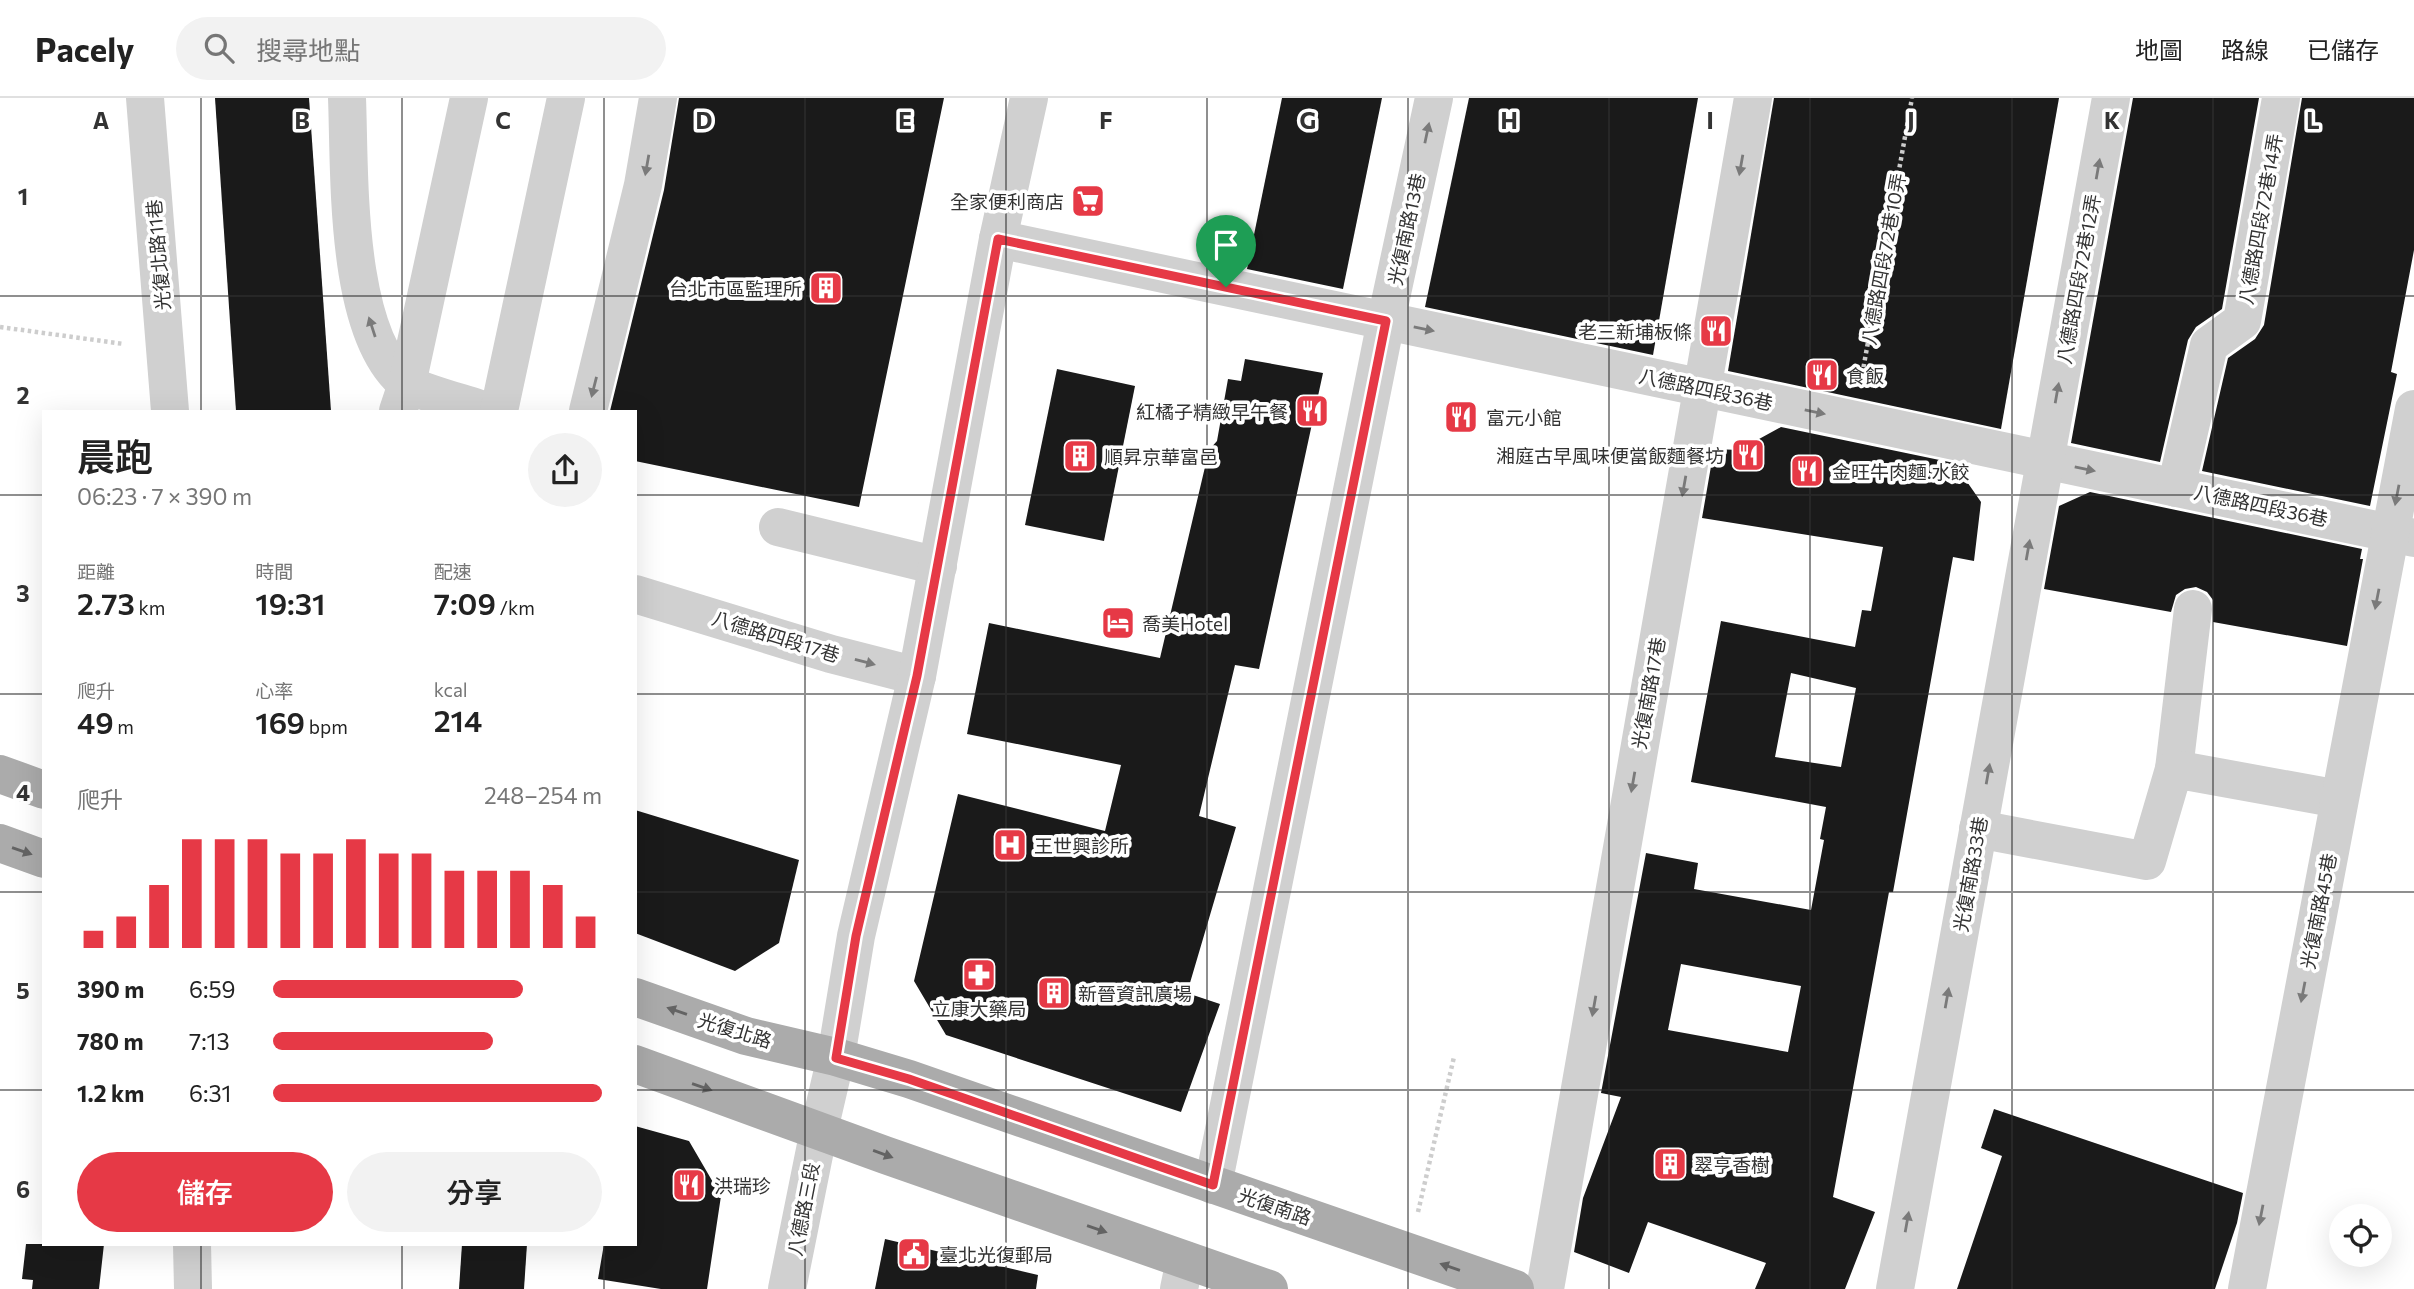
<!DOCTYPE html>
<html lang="zh-TW">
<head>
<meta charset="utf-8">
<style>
  :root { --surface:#fff; --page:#f2f2f2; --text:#222; --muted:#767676; --line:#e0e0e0; --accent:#e63946 }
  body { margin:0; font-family:Commissioner,"Noto Sans TC",sans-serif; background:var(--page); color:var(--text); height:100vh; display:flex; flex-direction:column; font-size:26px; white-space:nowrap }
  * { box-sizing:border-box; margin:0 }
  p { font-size:23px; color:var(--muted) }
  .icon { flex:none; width:38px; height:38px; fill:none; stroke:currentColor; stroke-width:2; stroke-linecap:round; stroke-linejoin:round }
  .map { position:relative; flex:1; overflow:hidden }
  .side { position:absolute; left:42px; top:312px; width:595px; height:836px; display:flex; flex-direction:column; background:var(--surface); border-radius:0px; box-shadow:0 7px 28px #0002 }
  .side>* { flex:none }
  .tools { position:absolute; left:2329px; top:1106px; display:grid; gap:14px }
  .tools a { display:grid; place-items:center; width:63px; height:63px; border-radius:50%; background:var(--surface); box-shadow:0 7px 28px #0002; font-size:35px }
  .pin { position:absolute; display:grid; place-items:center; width:60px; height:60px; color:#fff; margin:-72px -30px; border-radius:50% 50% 50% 0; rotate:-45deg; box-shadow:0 0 7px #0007 }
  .pin .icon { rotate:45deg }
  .round { display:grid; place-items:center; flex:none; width:74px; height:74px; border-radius:37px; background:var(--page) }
  .headline { display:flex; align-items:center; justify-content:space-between; height:119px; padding:0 35px }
  h1 { font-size:38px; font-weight:600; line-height:52px }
  .stats { display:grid; grid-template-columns:repeat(3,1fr); gap:10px; height:119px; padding:7px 35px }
  .stats div { display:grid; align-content:center }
  .stats b { font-size:30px; font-weight:600 }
  .stats small { font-size:19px; font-weight:400 }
  .stats p { font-size:19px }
  .chart { height:196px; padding:14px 35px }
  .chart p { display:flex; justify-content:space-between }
  .chart svg { width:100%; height:126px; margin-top:7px; stroke:var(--accent); stroke-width:6 }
  .button { display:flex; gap:14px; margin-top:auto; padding:14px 35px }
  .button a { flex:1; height:80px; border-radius:42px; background:var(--accent); color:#fff; font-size:28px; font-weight:600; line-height:80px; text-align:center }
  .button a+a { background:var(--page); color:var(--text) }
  ul { padding:0 35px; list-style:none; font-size:23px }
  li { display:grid; grid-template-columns:112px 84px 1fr; align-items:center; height:52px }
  li i { height:18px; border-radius:9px; background:var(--accent) }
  header { display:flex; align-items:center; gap:42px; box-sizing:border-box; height:98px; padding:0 35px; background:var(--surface); border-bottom:2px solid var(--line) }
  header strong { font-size:33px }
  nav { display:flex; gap:38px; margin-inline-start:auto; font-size:24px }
  .search { width:490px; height:63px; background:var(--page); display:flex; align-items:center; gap:18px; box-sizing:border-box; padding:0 24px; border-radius:38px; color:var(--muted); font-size:26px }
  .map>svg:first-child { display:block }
  .building { fill:#1a1a1a; fill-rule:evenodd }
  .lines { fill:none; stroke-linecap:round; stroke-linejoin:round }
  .path { stroke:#cdcdcd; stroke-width:4.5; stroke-dasharray:3.5 3.5; stroke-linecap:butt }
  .minor { stroke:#d0d0d0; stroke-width:38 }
  .major { stroke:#ababab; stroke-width:38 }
  .oneway { fill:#7a7a7a }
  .oneway2 { fill:#636363 }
  .route-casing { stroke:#fff; stroke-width:14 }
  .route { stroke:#e63946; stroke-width:9 }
  .grid { fill:none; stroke:#333; stroke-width:2; stroke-opacity:0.55 }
  .labels { text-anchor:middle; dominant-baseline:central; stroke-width:7; stroke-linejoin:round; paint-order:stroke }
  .poi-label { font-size:19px; fill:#333; stroke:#fff; text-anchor:start }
  .street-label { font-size:19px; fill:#333; stroke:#fff }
  .grid-label { font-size:23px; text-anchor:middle; font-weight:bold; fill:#333; stroke:#fff; stroke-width:7; stroke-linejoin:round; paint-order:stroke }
</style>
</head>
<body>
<header>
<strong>Pacely</strong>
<div class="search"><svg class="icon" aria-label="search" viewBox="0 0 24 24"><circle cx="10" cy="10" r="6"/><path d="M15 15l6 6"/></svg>搜尋地點</div>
<nav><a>地圖</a><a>路線</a><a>已儲存</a></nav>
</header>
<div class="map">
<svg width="2414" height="1191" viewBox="0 0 2414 1191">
  <rect width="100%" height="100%" fill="#fff"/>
  <!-- building -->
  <g class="building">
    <polygon points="215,0 309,0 331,313 236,313"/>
    <polygon points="679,0 944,0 859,409 635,363 635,313 610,313 664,92"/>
    <polygon points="1282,0 1382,0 1343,191 1247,171"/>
    <polygon points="1469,0 1698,0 1653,257 1425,209"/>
    <polygon points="1774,0 2059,0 2001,331 1728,273"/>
    <polygon points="2133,0 2259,0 2222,211 2196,229 2188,242 2160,364 2071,345"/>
    <polygon points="2302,0 2414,0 2414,152 2391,274 2397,276 2370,408 2202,373 2228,260 2255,241 2264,227"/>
    <polygon points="1245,261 1323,275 1259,571 1235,567 1199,718 1236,729 1187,895 1220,906 1181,1014 946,937 914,883 958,696 1105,733 1121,667 967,636 989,525 1160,560 1209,352 1217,343 1228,281 1241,283"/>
    <polygon points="1057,271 1135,288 1104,443 1025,427"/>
    <path d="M1781 329 1954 365 1981 404 1974 463 1953 459 1893 794H1889L1833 1099 1875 1114 1845 1191H1755L1766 1165 1648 1124 1629 1175 1574 1154 1583 1100 1621 999 1601 995 1646 755 1698 765 1694 791 1811 812 1824 742 1820 741 1826 709 1691 684 1721 523 1855 549 1862 512 1871 513 1883 449 1702 420 1714 351 1739 352ZM1791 575 1856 590 1841 669 1775 659ZM1681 866 1801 888 1788 954 1668 932Z"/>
    <polygon points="2090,394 2362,451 2360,461 2363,461 2347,548 2213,524 2213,502 2207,494 2196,489 2185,491 2176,497 2171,514 2044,491 2059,408"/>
    <polygon points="635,712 799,762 779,845 735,873 635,835"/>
    <polygon points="1994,1011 2243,1095 2237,1125 2215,1191 1957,1191 2002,1058 1981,1050"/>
    <polygon points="635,1028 689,1043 721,1098 707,1191 661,1191 598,1181 604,1146 635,1146"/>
    <polygon points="885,1141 1038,1177 1036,1191 875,1191"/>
    <polygon points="26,1146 104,1146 99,1191 32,1191 33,1182 22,1181"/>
    <polygon points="462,1146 527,1146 524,1191 459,1191"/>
  </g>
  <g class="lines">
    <!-- path -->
    <g class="path">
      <polyline points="0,229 124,246"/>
      <polyline points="1861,283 1912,0"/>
      <polyline points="1418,1114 1454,959"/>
    </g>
    <!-- minor -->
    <g class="minor">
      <polyline points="145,0 170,313"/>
      <path d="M347 0C350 74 344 236 406 285 417 293 470 307 486 313"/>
      <polyline points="998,141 2414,440"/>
      <polyline points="398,313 407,286 469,0"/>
      <polyline points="499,313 566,0"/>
      <polyline points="588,313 643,87 658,0"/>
      <polyline points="2176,390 2209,247 2242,223 2281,0"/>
      <polyline points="778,429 938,468"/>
      <polyline points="635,496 831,556 917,578"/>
      <polyline points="2174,671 2193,511"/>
      <polyline points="1978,731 2147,763 2174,671 2339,701"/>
      <polyline points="1213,1087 1386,223 1434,0"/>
      <polyline points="192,1146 193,1191"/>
      <polyline points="787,1191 819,1032 836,959 856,838 917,578 998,141 1029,0"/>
      <polyline points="1179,1191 1185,1162"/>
      <polyline points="1545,1191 1753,0"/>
      <polyline points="1895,1191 2111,0"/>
      <polyline points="2247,1191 2414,311"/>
    </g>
    <!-- major -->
    <g class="major">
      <polyline points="0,676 44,692"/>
      <polyline points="0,745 44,761"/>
      <polyline points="635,899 746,938 836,959 909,981 1515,1191"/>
      <polyline points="635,966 885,1057 1269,1191"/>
    </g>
  </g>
  <!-- one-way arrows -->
  <defs><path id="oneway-solid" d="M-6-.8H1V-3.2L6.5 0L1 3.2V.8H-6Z" transform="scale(1.75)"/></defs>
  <g class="oneway">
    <use href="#oneway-solid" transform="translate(1427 35) rotate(-78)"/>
    <use href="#oneway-solid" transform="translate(647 67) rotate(100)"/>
    <use href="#oneway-solid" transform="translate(1741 67) rotate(100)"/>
    <use href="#oneway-solid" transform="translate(2098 71) rotate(-80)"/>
    <use href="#oneway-solid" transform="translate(372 229) rotate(-108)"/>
    <use href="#oneway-solid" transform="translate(1424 231) rotate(12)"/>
    <use href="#oneway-solid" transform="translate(594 289) rotate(104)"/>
    <use href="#oneway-solid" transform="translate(2057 295) rotate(-80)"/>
    <use href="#oneway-solid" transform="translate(1815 314) rotate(12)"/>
    <use href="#oneway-solid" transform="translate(2085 371) rotate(12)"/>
    <use href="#oneway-solid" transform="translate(1684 388) rotate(100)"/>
    <use href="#oneway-solid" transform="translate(2397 397) rotate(101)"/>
    <use href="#oneway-solid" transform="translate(2028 452) rotate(-80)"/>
    <use href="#oneway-solid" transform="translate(2377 501) rotate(101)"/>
    <use href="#oneway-solid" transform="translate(865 564) rotate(15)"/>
    <use href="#oneway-solid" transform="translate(1988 676) rotate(-80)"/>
    <use href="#oneway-solid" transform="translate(1633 684) rotate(100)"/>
    <use href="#oneway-solid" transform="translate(2303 894) rotate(101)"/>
    <use href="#oneway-solid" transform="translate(1947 900) rotate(-80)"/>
    <use href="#oneway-solid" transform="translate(1594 908) rotate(100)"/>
    <use href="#oneway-solid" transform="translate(2261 1117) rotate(101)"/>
    <use href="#oneway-solid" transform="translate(1907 1124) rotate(-80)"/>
  </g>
  <g class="oneway2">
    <use href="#oneway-solid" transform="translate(22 753) rotate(19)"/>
    <use href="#oneway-solid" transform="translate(677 913) rotate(-161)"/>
    <use href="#oneway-solid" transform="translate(702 989) rotate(19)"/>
    <use href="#oneway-solid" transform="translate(883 1056) rotate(20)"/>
    <use href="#oneway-solid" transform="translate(1097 1131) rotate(19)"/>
    <use href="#oneway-solid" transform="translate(1450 1169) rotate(-161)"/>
  </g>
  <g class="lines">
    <defs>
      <polygon id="route" points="998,141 1386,223 1213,1087 909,981 836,960 856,838 917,578"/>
    </defs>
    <!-- route casing -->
    <use href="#route" class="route-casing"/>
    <!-- route -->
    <use href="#route" class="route"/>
  </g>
  <!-- grid -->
  <path class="grid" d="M201 0V313M402 0V313M604 0V313M805 0V1191M1006 0V1191M1207 0V1191M1408 0V1191M1609 0V1191M1810 0V1191M2012 0V1191M2213 0V1191M0 198H2414M0 397H44M635 397H2414M0 596H44M635 596H2414M0 794H44M635 794H2414M0 992H44M635 992H2414M201 1146V1191M402 1146V1191M604 1146V1191"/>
  <!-- icons -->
  <defs>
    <symbol id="supermarket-square" viewBox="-11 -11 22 22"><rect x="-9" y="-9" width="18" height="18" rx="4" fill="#e63946" stroke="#fff"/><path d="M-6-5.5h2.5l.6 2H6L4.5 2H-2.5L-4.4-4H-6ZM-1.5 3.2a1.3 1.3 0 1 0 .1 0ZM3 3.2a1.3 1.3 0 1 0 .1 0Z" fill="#fff"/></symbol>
    <symbol id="building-square" viewBox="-11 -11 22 22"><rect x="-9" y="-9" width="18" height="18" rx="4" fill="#e63946" stroke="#fff"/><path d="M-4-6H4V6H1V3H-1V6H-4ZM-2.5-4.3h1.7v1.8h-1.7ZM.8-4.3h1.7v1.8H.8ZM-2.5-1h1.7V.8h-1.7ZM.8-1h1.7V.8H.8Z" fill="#fff"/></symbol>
    <symbol id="restaurant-square" viewBox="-11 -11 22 22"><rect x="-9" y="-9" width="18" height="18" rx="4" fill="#e63946" stroke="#fff"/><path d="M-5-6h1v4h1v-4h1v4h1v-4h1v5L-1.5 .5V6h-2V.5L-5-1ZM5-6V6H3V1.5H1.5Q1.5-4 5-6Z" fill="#fff"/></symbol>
    <symbol id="hotel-square" viewBox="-11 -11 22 22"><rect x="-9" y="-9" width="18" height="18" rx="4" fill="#e63946" stroke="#fff"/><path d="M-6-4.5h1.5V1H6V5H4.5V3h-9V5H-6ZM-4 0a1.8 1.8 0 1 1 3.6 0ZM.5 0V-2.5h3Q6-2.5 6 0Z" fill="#fff"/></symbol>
    <symbol id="hospital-square" viewBox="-11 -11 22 22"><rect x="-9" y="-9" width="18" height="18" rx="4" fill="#e63946" stroke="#fff"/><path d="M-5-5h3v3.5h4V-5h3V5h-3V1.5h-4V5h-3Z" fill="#fff"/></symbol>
    <symbol id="pharmacy-square" viewBox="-11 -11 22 22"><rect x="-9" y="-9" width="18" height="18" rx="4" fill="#e63946" stroke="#fff"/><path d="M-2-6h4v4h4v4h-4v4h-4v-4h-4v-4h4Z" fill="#fff"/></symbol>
    <symbol id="civic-square" viewBox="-11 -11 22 22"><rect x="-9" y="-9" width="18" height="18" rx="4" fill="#e63946" stroke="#fff"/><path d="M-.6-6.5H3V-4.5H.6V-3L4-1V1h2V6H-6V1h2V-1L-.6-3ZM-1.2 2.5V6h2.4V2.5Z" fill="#fff"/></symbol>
  </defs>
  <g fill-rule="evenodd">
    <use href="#supermarket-square" x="1069" y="84" width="38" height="38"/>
    <use href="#building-square" x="807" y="171" width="38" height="38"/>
    <use href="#restaurant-square" x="1697" y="214" width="38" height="38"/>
    <use href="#restaurant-square" x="1803" y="258" width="38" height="38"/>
    <use href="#restaurant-square" x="1293" y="294" width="38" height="38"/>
    <use href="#restaurant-square" x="1442" y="300" width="38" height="38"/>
    <use href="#restaurant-square" x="1729" y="338" width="38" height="38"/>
    <use href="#building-square" x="1061" y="339" width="38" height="38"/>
    <use href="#restaurant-square" x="1788" y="354" width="38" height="38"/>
    <use href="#hotel-square" x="1099" y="506" width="38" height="38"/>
    <use href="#hospital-square" x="991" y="728" width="38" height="38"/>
    <use href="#pharmacy-square" x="960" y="858" width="38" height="38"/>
    <use href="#building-square" x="1035" y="876" width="38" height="38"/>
    <use href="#building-square" x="1651" y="1047" width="38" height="38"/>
    <use href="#restaurant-square" x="670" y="1068" width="38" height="38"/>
    <use href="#civic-square" x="895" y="1137" width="38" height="38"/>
  </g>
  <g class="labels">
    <!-- poi labels -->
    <g class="poi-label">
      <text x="1064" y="103" text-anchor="end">全家便利商店</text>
      <text x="802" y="190" text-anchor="end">台北市區監理所</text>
      <text x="1692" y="233" text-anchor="end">老三新埔板條</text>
      <text x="1846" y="277">食飯</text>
      <text x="1288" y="313" text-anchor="end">紅橘子精緻早午餐</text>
      <text x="1486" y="319">富元小館</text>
      <text x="1724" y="357" text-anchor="end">湘庭古早風味便當飯麵餐坊</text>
      <text x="1104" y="358">順昇京華富邑</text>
      <text x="1832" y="373">金旺牛肉麵.水餃</text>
      <text x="1142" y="525">喬美Hotel</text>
      <text x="1034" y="747">王世興診所</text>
      <text x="1078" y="895">新晉資訊廣場</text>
      <text x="979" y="910" text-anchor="middle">立康大藥局</text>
      <text x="1694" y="1066">翠亨香樹</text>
      <text x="714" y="1087">洪瑞珍</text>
      <text x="939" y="1156">臺北光復郵局</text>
    </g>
    <!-- street labels -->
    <g class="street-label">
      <text transform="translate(2260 121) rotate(-80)">八德路四段72巷14弄</text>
      <text transform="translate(1406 131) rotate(-78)">光復南路13巷</text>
      <text transform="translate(158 157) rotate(-95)">光復北路11巷</text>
      <text transform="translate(1883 161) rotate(-80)">八德路四段72巷10弄</text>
      <text transform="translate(2078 181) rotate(-80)">八德路四段72巷12弄</text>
      <text transform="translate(1706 291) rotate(12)">八德路四段36巷</text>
      <text transform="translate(2261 407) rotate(12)">八德路四段36巷</text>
      <text transform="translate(776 538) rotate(17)">八德路四段17巷</text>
      <text transform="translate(1648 595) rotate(-80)">光復南路17巷</text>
      <text transform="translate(1970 776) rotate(-80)">光復南路33巷</text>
      <text transform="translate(2318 813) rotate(-79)">光復南路45巷</text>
      <text transform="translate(735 932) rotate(17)">光復北路</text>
      <text transform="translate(1275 1108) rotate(19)">光復南路</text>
      <text transform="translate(803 1111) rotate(-79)">八德路三段</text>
    </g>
  </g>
  <g class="grid-label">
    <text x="101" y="31">A</text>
    <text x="302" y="31">B</text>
    <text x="503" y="31">C</text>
    <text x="704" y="31">D</text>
    <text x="905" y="31">E</text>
    <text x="1106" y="31">F</text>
    <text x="1308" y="31">G</text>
    <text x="1509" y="31">H</text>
    <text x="1710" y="31">I</text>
    <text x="1911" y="31">J</text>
    <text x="2112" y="31">K</text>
    <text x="2313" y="31">L</text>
    <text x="23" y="107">1</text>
    <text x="23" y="306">2</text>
    <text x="23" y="504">3</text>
    <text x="23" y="703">4</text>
    <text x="23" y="901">5</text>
    <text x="23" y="1100">6</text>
  </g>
</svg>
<div class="tools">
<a><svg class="icon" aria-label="locate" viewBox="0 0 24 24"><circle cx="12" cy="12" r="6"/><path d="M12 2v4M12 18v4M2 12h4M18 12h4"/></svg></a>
</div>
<div class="pin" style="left:1226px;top:189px;background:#1e9e55"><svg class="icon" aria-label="arrive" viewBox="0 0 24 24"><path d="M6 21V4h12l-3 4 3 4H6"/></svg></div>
<section class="side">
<div class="headline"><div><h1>晨跑</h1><p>06:23 · 7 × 390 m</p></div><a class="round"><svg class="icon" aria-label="share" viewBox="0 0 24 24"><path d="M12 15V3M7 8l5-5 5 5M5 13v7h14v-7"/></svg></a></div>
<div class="stats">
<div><p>距離</p><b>2.73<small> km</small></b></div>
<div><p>時間</p><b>19:31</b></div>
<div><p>配速</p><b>7:09<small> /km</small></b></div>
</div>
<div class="stats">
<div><p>爬升</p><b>49<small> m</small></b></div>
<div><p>心率</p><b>169<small> bpm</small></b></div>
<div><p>kcal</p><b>214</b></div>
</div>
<div class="chart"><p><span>爬升</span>248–254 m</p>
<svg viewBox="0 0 160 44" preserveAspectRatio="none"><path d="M5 44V38M15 44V33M25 44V22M35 44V6M45 44V6M55 44V6M65 44V11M75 44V11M85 44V6M95 44V11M105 44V11M115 44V17M125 44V17M135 44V17M145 44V22M155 44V33"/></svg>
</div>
<ul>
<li><b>390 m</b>6:59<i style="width:76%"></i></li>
<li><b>780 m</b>7:13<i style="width:67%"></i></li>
<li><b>1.2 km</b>6:31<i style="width:100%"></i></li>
</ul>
<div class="button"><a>儲存</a><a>分享</a></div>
</section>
</div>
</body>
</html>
